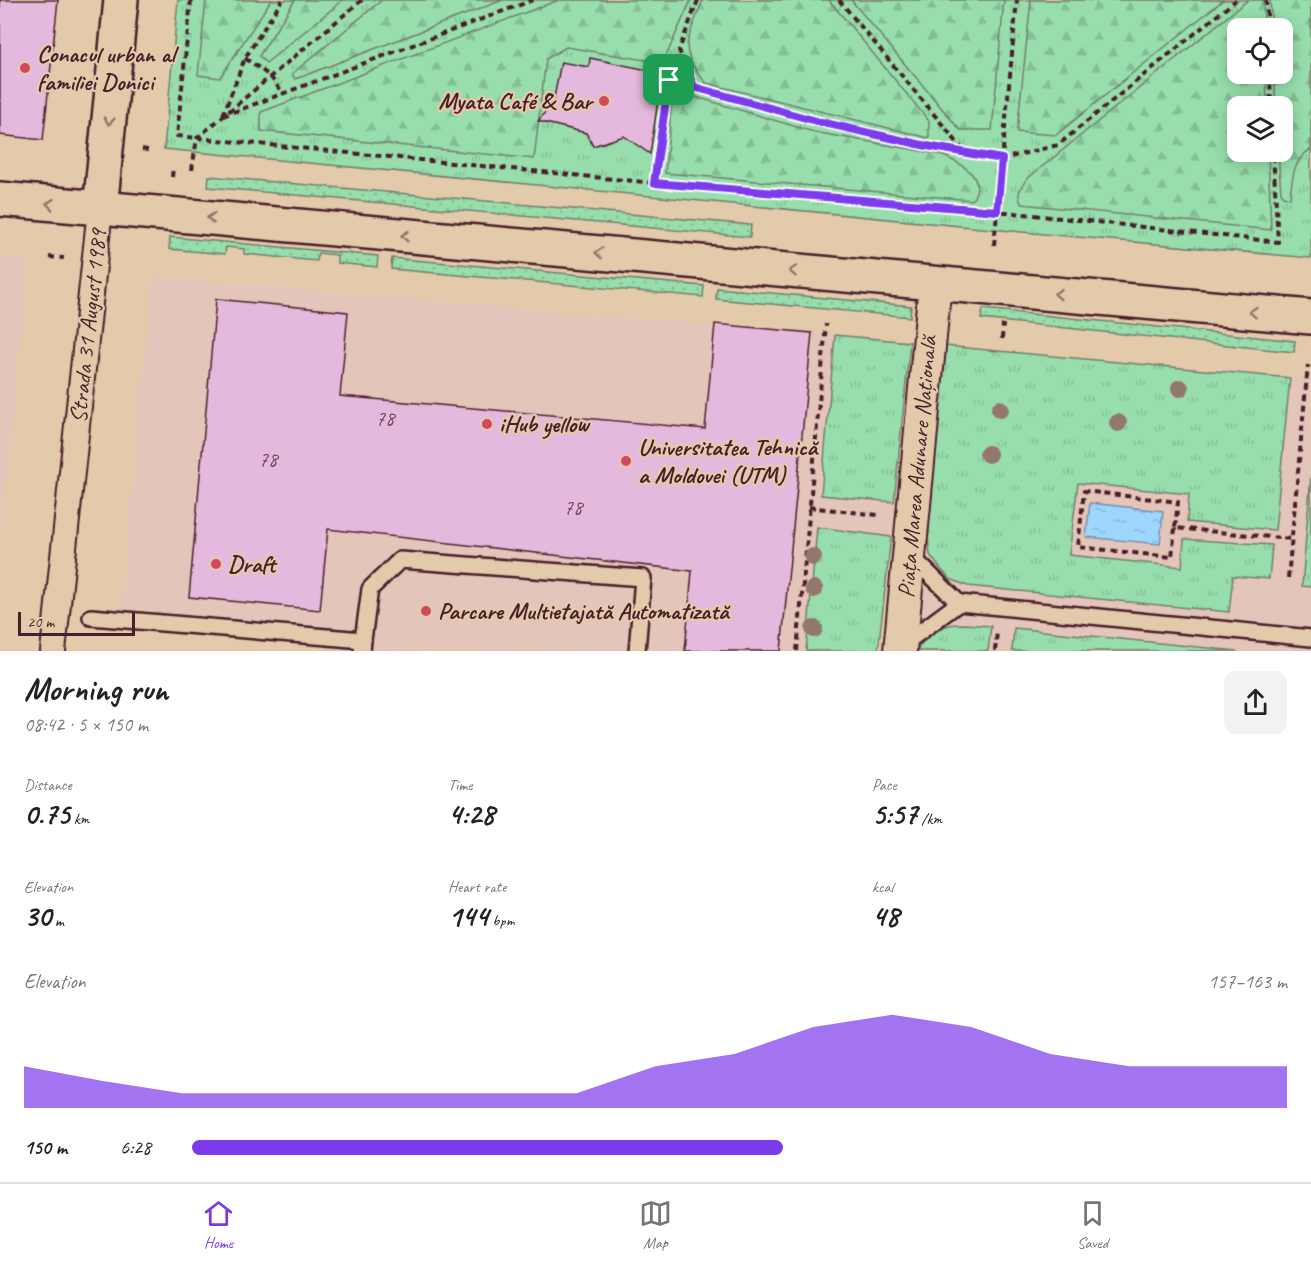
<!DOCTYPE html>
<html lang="en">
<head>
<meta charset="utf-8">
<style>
  :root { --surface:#fff; --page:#f2f2f2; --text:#222; --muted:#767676; --line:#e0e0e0; --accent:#7c3aed }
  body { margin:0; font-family:Caveat,sans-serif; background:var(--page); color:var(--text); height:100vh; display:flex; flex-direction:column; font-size:22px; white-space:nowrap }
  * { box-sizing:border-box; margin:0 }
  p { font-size:20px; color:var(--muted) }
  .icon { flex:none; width:33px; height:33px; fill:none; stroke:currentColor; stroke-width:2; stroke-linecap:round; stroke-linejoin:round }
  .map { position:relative; height:651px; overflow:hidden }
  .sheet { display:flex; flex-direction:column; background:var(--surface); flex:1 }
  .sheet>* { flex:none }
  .controls { position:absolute; left:1227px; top:18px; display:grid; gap:12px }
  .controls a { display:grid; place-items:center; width:66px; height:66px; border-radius:12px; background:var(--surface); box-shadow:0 3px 15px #0003; font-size:30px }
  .scale { position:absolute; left:18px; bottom:15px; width:117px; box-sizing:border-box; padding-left:6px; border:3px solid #4a1f2b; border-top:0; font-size:16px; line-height:21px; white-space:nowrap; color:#4a1f2b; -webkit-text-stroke:4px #e3caab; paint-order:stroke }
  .pin { position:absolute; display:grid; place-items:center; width:51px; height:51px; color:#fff; margin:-26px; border-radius:12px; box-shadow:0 3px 9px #0006 }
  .round { display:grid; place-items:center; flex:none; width:63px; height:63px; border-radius:12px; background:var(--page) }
  .overview { display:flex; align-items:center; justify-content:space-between; height:102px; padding:0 24px }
  h1 { font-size:33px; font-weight:600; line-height:45px }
  .figures { display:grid; grid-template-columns:repeat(3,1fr); gap:9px; height:102px; padding:6px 24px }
  .figures div { display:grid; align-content:center }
  .figures b { font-size:30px; font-weight:600 }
  .figures small { font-size:16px; font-weight:400 }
  .figures p { font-size:16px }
  .chart { height:168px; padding:12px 24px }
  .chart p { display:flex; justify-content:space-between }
  .chart svg { width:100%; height:108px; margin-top:6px; fill:var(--accent); opacity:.7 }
  ul { padding:0 24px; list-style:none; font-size:20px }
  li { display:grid; grid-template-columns:96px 72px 1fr; align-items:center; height:45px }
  li i { height:15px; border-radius:8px; background:var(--accent) }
  .tab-bar { display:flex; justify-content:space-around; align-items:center; height:84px; border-top:2px solid var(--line); background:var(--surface); font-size:16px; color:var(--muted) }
  .tab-bar a { display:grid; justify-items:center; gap:3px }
  .tab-bar .current { color:var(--accent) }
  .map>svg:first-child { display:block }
  .built { fill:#e4c5ba }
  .grass { fill:url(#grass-tufts); stroke:#707e6c; stroke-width:1.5; fill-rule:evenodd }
  .forest { fill:url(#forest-firs); stroke:#707e6c; stroke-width:1.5 }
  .garden { fill:url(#garden-dots); stroke:#707e6c; stroke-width:1.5 }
  .water { fill:url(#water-ripples); stroke:#7c8da9; stroke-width:1.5 }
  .building { fill:#e5b9dd; stroke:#4a1f2b; stroke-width:1.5 }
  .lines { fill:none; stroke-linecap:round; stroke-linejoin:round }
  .service-casing { stroke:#4a1f2b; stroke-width:20 }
  .pedestrian-casing { stroke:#4a1f2b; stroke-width:28 }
  .minor-casing { stroke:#4a1f2b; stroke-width:36 }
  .tertiary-casing { stroke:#4a1f2b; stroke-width:38 }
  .primary-casing { stroke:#4a1f2b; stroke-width:38 }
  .path { stroke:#4a1f2b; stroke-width:4; stroke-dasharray:6 4.5; stroke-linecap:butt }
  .service { stroke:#e3caab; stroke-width:15 }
  .pedestrian { stroke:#e3caab; stroke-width:24 }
  .minor { stroke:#e3caab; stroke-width:32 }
  .tertiary { stroke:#e3caab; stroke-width:33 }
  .primary { stroke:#e3caab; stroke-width:33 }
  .tree { fill:#93766c }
  .oneway { stroke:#96746b }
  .route-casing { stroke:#fff; stroke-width:12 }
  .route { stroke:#7c3aed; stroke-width:8 }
  .poi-dot { fill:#d1495b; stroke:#e3caab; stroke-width:2 }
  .labels { text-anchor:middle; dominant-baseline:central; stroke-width:4.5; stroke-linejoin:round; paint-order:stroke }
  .number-label { font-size:21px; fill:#714658 }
  .poi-label { font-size:24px; font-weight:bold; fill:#4a1f2b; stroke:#e3caab; text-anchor:start }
  .street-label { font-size:24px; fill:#4a1f2b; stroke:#e3caab }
</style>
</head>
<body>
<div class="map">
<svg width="1311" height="651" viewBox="0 0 1311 651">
  <defs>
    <pattern id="grass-tufts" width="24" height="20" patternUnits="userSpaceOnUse" patternTransform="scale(1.5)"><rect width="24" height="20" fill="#97deac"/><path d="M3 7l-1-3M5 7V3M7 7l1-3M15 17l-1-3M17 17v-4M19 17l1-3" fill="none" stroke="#84be94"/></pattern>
    <pattern id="forest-firs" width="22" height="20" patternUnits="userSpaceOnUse" patternTransform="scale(1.5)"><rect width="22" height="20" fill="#97deac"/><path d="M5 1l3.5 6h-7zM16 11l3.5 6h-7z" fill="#84be94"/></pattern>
    <pattern id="garden-dots" width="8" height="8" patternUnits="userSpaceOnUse" patternTransform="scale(1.5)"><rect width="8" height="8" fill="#97deac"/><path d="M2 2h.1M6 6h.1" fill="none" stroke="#84be94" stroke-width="1.8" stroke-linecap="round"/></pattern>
    <pattern id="water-ripples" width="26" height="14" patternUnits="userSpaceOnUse" patternTransform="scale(1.5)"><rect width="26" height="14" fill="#9dd7fd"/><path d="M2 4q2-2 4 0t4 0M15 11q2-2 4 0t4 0" fill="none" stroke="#89b8d9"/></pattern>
  </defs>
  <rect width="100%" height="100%" fill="#e3caab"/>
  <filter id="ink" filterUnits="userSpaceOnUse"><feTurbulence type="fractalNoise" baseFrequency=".0167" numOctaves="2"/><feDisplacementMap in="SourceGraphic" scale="12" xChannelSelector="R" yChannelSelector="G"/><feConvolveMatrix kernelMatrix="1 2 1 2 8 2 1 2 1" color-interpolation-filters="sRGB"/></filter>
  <g filter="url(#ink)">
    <!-- built -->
    <g class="built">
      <polygon points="0,256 28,258 0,543"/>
      <polygon points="152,276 369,296 910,342 877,651 339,651 341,629 121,609"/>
      <polygon points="945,346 1311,379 1311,651 909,651 928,538"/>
    </g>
    <!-- grass -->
    <g class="grass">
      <path d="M178 0H1311V258L1033 233 164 149ZM1238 28H1282V74H1238ZM1238 106H1282V152H1238Z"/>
      <polygon points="835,335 910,342 894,502 821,495"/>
      <polygon points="945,346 1290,378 1275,530 1187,522 1189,494 1078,483 1069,555 1182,567 1184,539 1272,545 1269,579 1233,576 1229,612 968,586 950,579 939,567 930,555 928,539"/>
      <polygon points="1311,475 1311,587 1302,586"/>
      <polygon points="817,527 891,537 878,651 806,651"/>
      <path d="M965 624 991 626 988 651H917C922 640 937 629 949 625 954 624 960 624 965 624Z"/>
      <polygon points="1014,628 1237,651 1012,651"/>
    </g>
    <!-- forest -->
    <g class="forest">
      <polygon points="206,0 271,0 220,78 198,75"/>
      <polygon points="295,0 343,0 266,63 259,56"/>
      <polygon points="382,0 503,0 295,79 292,74"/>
      <polygon points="559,0 691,0 663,63 566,47 546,59 534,159 261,131 261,112"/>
      <path d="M703 0H829L929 121V138L706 83C697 73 687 59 687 45 688 36 699 10 703 0Z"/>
      <polygon points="851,0 1004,0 992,130 960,130"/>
      <polygon points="1031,0 1223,0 1056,135 1017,132"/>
      <path d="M1248 0H1263L1264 28H1238V74H1266L1267 106H1238V152H1268L1271 230 1022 204C1015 195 1021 187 1027 179Z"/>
      <path d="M1270 0H1311V149C1293 160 1292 178 1290 198L1283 196 1281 192 1278 152H1282V106H1276L1274 74H1282V28H1272Z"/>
      <path d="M673 90 814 132 938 154C957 161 989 176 972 200L665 173Z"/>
    </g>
    <!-- garden -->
    <g class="garden">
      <polygon points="209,176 751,225 750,237 208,187"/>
      <polygon points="170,237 378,256 377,267 337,263 337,255 318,253 317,261 244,254 244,249 226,247 225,254 169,249"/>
      <polygon points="392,258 704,286 703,297 391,269"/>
      <polygon points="717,288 911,306 910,317 716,299"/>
      <polygon points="983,309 1295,341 1294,352 981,319"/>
    </g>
    <!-- water -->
    <polygon class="water" points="1090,503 1163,511 1160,544 1086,537"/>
    <!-- building -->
    <g class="building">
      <polygon points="0,0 58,0 43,140 0,135"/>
      <polygon points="590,58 662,73 650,154 624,136 593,146 586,133 538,121 553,103 561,62 589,67"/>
      <polygon points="216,299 348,312 340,396 705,429 715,324 812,333 781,651 685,651 692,571 328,529 320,610 189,597"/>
    </g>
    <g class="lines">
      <defs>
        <g id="service">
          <polyline points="909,554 959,603 1311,638"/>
          <polyline points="91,617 363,640 362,651"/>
          <polyline points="363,640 370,589 400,560 643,578 637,651"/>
          <polyline points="901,646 959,603"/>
        </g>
        <polyline id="pedestrian" points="53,651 100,209"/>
        <polyline id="minor" points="900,651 935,284"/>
        <polyline id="tertiary" points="100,209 121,0"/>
        <polyline id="primary" points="0,199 1311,317"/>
      </defs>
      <!-- service casing -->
      <use href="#service" class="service-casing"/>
      <!-- pedestrian casing -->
      <use href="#pedestrian" class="pedestrian-casing"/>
      <!-- minor casing -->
      <use href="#minor" class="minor-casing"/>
      <!-- tertiary casing -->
      <use href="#tertiary" class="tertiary-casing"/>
      <!-- primary casing -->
      <use href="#primary" class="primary-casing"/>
      <!-- path -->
      <g class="path">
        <polyline points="191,0 177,136 654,183 997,211 1278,242 1273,152"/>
        <polyline points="698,0 679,50 694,88 820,122 927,146 1002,159 1058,145 1236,0"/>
        <polyline points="839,0 966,153"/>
        <polyline points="1266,0 1268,28"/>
        <polyline points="245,58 270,76 283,94"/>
        <polyline points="1270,74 1271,106"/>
        <polyline points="223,115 245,58 282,0"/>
        <polyline points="223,116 533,0"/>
        <polyline points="142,149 152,151"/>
        <polyline points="192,170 197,138 362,0"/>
        <polyline points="172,177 173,168"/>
        <polyline points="654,183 669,80 686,68"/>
        <polyline points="994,245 1017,0"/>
        <polyline points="49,257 64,258"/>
        <polyline points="1002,339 1003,324"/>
        <polyline points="809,507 878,515"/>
        <polyline points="1175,528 1172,557 1078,547 1084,491 1178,502 1175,528 1292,539"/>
        <polyline points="1288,578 1308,365"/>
        <polyline points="797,651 826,324"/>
        <polyline points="995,651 997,632"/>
      </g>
      <!-- service -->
      <use href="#service" class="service"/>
      <!-- pedestrian -->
      <use href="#pedestrian" class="pedestrian"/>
      <!-- minor -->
      <use href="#minor" class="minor"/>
      <!-- tertiary -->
      <use href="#tertiary" class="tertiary"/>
      <!-- primary -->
      <use href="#primary" class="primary"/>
    </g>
    <!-- trees -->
    <g class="tree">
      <circle cx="1180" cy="388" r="9"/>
      <circle cx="1000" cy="409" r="9"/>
      <circle cx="1118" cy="423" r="9"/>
      <circle cx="988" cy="454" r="9"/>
      <circle cx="813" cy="557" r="9"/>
      <circle cx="814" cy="589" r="9"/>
      <circle cx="814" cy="629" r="9"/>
    </g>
    <!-- one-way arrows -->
    <defs><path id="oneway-chevron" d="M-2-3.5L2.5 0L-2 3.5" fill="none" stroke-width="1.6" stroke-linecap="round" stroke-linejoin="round" transform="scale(1.5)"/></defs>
    <g class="oneway">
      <use href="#oneway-chevron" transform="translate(109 121) rotate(96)"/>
      <use href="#oneway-chevron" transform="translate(50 204) rotate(-174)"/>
      <use href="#oneway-chevron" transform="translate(211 218) rotate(-175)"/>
      <use href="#oneway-chevron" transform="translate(405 236) rotate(-175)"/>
      <use href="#oneway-chevron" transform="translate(599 253) rotate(-175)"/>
      <use href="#oneway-chevron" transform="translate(793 271) rotate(-175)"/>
      <use href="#oneway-chevron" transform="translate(1058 294) rotate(-175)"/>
      <use href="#oneway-chevron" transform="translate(1253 312) rotate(-175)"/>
    </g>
  </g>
  <g class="lines" filter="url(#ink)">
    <defs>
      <polygon id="route" points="686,68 694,87 820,122 927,146 1002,159 997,211 654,183 669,80"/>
    </defs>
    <!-- route casing -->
    <use href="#route" class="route-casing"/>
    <!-- route -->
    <use href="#route" class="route"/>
  </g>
  <!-- markers -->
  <g class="poi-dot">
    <circle cx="25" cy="68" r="6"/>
    <circle cx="604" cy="101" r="6"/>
    <circle cx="487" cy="424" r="6"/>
    <circle cx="626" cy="461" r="6"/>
    <circle cx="216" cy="564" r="6"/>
    <circle cx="426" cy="611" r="6"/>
  </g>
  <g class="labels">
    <!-- number labels -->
    <g class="number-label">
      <text x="385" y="418">78</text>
      <text x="268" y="459">78</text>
      <text x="573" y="507">78</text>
    </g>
    <!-- poi labels -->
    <g class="poi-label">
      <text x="37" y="54">Conacul urban al<tspan x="37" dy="28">familiei Donici</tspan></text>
      <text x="592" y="101" text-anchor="end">Myata Café &amp; Bar</text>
      <text x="499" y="424">iHub yellow</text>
      <text x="638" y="447">Universitatea Tehnică<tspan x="638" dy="28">a Moldovei (UTM)</tspan></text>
      <text x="228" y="564">Draft</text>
      <text x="438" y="611">Parcare Multietajată Automatizată</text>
    </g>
    <!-- street labels -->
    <g class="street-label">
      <text transform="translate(88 326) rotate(-84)">Strada 31 August 1989</text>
      <text transform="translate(917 467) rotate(-85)">Piața Marea Adunare Națională</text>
    </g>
  </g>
</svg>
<div class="controls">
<a><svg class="icon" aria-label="locate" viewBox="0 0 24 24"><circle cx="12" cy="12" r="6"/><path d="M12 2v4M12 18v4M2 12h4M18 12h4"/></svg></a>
<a><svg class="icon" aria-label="layers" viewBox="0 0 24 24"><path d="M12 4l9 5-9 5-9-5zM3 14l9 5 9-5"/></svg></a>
</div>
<div class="scale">20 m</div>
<div class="pin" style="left:669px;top:80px;background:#1e9e55"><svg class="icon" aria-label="arrive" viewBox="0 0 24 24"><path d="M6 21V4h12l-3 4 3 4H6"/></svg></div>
</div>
<section class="sheet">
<div class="overview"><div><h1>Morning run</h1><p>08:42 · 5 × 150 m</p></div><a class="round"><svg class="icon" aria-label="share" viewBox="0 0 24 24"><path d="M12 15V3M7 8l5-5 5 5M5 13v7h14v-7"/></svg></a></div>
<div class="figures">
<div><p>Distance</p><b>0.75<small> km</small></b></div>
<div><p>Time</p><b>4:28</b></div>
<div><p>Pace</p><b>5:57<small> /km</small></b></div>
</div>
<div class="figures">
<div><p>Elevation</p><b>30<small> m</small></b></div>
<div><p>Heart rate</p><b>144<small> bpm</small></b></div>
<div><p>kcal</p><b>48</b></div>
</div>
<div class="chart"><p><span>Elevation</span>157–163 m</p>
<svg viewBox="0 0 160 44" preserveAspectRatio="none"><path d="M0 44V27L10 33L20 38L30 38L40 38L50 38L60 38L70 38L80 27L90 22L100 11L110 6L120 11L130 22L140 27L150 27L160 27V44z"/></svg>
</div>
<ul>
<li><b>150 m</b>6:28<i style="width:54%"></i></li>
</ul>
</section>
<nav class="tab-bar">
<a class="current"><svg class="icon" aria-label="home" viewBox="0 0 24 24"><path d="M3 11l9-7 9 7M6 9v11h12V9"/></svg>Home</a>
<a><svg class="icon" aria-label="map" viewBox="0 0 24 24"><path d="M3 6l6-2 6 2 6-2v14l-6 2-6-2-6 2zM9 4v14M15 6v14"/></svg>Map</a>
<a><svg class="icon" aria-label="saved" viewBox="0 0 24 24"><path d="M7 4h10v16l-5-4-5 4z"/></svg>Saved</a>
</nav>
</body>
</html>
